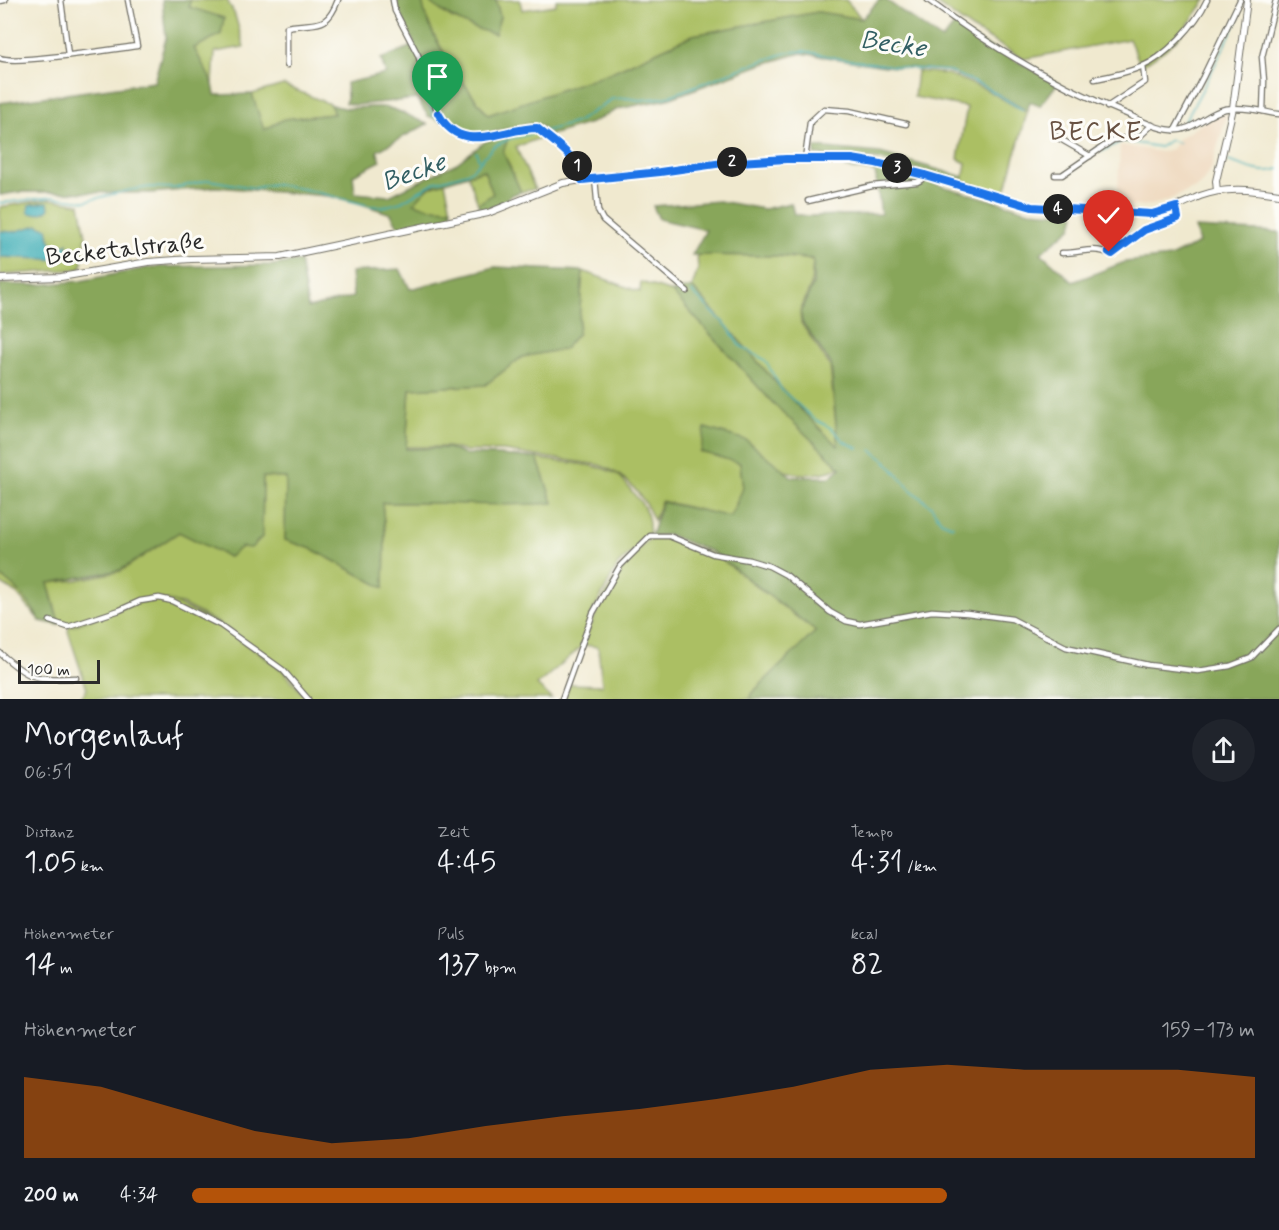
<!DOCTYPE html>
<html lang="de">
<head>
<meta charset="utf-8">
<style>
  :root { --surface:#171b24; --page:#20242c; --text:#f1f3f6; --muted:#9ea1a6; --accent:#b45309 }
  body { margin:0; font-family:Mynerve,sans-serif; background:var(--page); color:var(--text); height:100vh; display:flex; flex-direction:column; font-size:22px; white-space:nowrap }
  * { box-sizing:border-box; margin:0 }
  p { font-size:20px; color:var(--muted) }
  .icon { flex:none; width:33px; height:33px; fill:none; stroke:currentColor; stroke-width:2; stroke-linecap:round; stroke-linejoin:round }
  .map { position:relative; height:699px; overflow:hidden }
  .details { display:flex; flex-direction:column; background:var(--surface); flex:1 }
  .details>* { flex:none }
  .scale { position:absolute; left:18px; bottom:15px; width:82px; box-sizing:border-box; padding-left:6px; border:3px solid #2b2b2b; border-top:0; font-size:16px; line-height:21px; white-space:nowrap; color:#2b2b2b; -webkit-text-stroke:4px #fdfcf7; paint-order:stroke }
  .pin { position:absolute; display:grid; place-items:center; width:51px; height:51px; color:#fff; margin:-62px -26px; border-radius:50% 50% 50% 0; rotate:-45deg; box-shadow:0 0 6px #0007 }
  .pin .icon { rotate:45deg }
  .km { position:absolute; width:30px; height:30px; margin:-15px; border-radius:50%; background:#222; color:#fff; font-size:16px; line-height:30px; text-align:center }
  .round { display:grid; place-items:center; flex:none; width:63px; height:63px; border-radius:32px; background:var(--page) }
  .overview { display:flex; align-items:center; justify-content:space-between; height:102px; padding:0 24px }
  h1 { font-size:33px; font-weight:600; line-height:45px }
  .stats { display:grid; grid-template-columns:repeat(3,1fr); gap:9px; height:102px; padding:6px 24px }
  .stats div { display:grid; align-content:center }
  .stats b { font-size:30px; font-weight:600 }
  .stats small { font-size:16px; font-weight:400 }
  .stats p { font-size:16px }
  .chart { height:168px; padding:12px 24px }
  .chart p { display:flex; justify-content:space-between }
  .chart svg { width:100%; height:108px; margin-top:6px; fill:var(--accent); opacity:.7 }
  ul { padding:0 24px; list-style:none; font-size:20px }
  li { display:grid; grid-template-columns:96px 72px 1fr; align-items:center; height:45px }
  li i { height:15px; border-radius:8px; background:var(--accent) }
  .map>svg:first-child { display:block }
  .built { fill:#eed7bb }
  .green { fill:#abbf64; stroke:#6b7548; stroke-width:1.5 }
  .forest { fill:#88a65a; stroke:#5a6842; stroke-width:1.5 }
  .water { fill:#3cadb6; stroke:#346c70; stroke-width:1.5 }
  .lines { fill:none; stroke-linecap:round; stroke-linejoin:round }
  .stream { stroke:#3cadb6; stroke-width:1.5 }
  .minor-casing { stroke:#706e64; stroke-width:7 }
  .secondary-casing { stroke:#706e64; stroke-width:8 }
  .minor { stroke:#fff; stroke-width:4.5 }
  .secondary { stroke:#fff; stroke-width:6 }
  .route-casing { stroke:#fff; stroke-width:12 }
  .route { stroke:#1a73e8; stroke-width:8 }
  .labels { text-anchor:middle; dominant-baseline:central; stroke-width:6; stroke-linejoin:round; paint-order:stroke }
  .street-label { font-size:24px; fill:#2b2b2b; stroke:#fdfcf7 }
  .water-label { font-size:26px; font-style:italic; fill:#325f63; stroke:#fdfcf7 }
  .quarter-label { font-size:27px; letter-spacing:1.5px; fill:#685243; stroke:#fdfcf7 }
</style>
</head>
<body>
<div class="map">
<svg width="1279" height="699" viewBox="0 0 1279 699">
  <rect width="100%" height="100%" fill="#fdfcf7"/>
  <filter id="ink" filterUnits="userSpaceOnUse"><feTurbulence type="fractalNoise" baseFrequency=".0167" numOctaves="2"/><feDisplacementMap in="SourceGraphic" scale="12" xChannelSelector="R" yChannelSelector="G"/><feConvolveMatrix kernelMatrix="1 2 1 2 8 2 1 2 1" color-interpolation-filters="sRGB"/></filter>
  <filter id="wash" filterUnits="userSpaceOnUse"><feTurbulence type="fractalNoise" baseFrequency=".008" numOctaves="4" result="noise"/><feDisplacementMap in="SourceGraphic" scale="24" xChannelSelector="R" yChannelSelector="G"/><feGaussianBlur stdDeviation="1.35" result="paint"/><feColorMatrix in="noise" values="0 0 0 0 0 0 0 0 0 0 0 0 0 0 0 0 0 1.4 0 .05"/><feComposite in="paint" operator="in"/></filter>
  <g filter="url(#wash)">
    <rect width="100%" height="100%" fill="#f0e9cf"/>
    <!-- built -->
    <polygon class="built" points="1227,114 1211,169 1200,186 1166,201 1151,205 1117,207 1120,145 1161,152 1172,149 1178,139 1211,118"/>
    <!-- green -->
    <g class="green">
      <polygon points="190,0 227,0 235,15 244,47 215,52 213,84 194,48 221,34 189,7"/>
      <path d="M422 0H426L451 18 495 34 500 17 496 0H520L522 10 556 5V0H846L862 19 818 12 693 35 612 72 488 115C466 87 427 35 422 0Z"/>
      <polygon points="932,0 1206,0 1178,38 1165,50 1141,66 1129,39 1024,59 972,29"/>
      <polygon points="917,71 947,74 985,89 1027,113 1004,195 963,181 966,163 958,159 967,107 914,97"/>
      <polygon points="283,85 330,104 334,114 285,119 264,131 252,94"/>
      <polygon points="536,130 543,137 516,147 535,189 521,192 503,151 509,136 526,131"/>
      <polygon points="485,170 493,194 478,204 468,175"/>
      <polygon points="445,182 451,209 429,208 413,203 429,187"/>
      <polygon points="50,199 80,204 86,236 81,269 0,275 0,207"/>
      <path d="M697 255 775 256 813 260 811 285 800 312 801 323 830 366 838 447C786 397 740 340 692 287L698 269Z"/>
      <path d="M583 271 640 292 641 282 672 292 772 402 840 467C825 475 802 476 785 471L746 440 701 452 740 463 743 488 730 517 661 501 654 521C644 496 625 473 599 465L503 451H465L448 447H406L410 389 485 385 522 357 564 349 578 333Z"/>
      <path d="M537 458C561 464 599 462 619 476 625 481 629 488 634 494 646 507 651 518 649 536L618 565 592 613 580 648 537 685 552 699H309L290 675 220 624 182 604 149 599 68 626 59 622 48 583 77 580 121 571 179 532 229 557 241 547 262 537 263 477 286 478 285 540 312 549 384 588 385 532 382 503H553Z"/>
      <path d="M651 538H668L717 556 816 632 751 694 750 699H564L569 684 602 685 598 647 583 645C598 605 617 565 651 538Z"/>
      <path d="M0 576C18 588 30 602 40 621L16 593 0 583Z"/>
      <polygon points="160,600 171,601 219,625 283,671 307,699 80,699 87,689 68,631 69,627 140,602"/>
    </g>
    <!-- forest -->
    <g class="forest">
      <path d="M162 0H190L189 7 224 18 221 34 194 48 213 84 215 95 252 94 264 130 284 119 334 114 330 104C353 113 360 105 382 107 397 108 413 118 427 124L377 151 381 161 353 175 355 193 389 196 457 163 486 141 509 136 503 152 521 192 511 195 504 202 480 211 478 204 493 194 484 170 429 187 414 203 429 208 451 209 452 217 399 228 391 214 356 202 328 196 216 187 151 193 19 192 0 195V103L154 82 166 38Z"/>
      <path d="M397 0H422C427 37 465 86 488 115L612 72 693 35 818 12 862 19 879 0H886L942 40 955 24 968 35 1058 83 1040 106 1030 102 1027 111 985 87 947 71 885 66 801 53 760 65 668 99 618 109 591 123 551 135 540 125 528 124 485 134 466 133 453 125 428 116 417 99 355 105 345 103 347 98 346 83 386 74 381 59 415 45 398 9Z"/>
      <path d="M426 0H496L500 17 495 34C468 28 448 16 426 0Z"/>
      <polygon points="815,147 880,153 964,177 963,181 876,159 815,155"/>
      <path d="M846 164 875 167 1030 211 1075 214 1072 227 1041 253 1073 282 1125 262 1170 257 1199 243 1195 228 1279 232V699H750L751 694 816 631 713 552 669 535 651 536 662 502 731 517 743 488 740 463 701 452 705 428 746 440 792 477H830L841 468 772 402 672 292 692 287C740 340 785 397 838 446L831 364 802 322 801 312 813 284V259L781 256 692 255 706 230 659 219 653 206 719 201 764 209 791 203 794 214 808 216 881 214 875 172 846 168Z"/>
      <path d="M300 261 308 308 353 297 351 272 400 269 410 289 495 267 583 271 578 333 564 349 522 357 485 385 410 389 406 449 448 448 464 454 500 455 537 458 553 503C496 508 439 501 382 503L385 532 384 588 312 549 285 540 286 478 263 477 262 537 251 548 241 547 229 557 179 532 121 570 48 583 59 625 40 621C30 602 18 588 0 576V284L37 285 80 281 152 267 273 265Z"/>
    </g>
    <!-- water -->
    <g class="water">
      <path d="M48 202 49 209C45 213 33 216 28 212L29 205Z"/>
      <polygon points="38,225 47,228 52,246 61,247 68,243 67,257 62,260 0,257 0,231 13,232"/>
    </g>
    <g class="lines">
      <!-- stream -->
      <g class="stream">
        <polyline points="420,79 434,117"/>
        <path d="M1183 124C1204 89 1221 52 1239 17"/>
        <polyline points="545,131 577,122 612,99 626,98 640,100 667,97 750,65 789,52 805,51 837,58 907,68 949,71 985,87 1023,110"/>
        <polyline points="476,152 479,160"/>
        <polyline points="1101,152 1122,141 1160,147 1170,140 1179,143"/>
        <path d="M1228 161C1246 166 1260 175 1279 169"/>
        <polyline points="0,203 52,197 86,201 130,190 150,187 175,188 209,180 255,188 272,184 304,189 370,206 383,207 401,202 435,182 467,173 474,168 493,147 509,139 540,132"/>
        <polyline points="692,292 728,327 739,345 765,360 782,390 814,419 831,428 845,442 858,448"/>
        <polyline points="871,450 886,461 910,489 931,506 941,521 953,526"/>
      </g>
    </g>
  </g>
  <g filter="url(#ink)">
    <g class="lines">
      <defs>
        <g id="minor">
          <polyline points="61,0 68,55"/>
          <path d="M393 0 395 11 418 55 438 113 450 128 466 136 478 138 527 128H537C554 143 578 156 582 180"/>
          <path d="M928 0C989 46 1057 86 1129 115 1142 121 1157 129 1172 130 1193 132 1205 114 1225 109 1234 107 1253 109 1262 111 1268 112 1272 114 1279 114"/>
          <polyline points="0,1 5,0"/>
          <path d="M0 58C15 65 114 49 137 46L128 0"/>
          <path d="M287 65V27C315 21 326 32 338 0"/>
          <path d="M1095 79C1111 76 1126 73 1141 67 1166 57 1196 24 1207 0"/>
          <polyline points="1107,107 1145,82 1143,66"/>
          <polyline points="1263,111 1264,81 1262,57 1276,0"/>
          <polyline points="1175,130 1203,77 1240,0"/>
          <polyline points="1055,136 1090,156"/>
          <polyline points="805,159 810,122 824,109 849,111 906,124"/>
          <polyline points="1055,175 1062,175 1113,140 1140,136 1152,125"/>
          <polyline points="595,178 598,211 603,220 687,291"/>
          <polyline points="808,201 872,186 917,182 921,180 925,175"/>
          <path d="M1062 253C1084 253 1089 246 1112 254L1144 230 1178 218 1176 207"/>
          <polyline points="50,621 68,627 120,610 140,601 159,598 172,601 220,625 283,670 308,699"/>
          <path d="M0 653C31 681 35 679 76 678"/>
          <polyline points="562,699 593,613 620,566 650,536 669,536 713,554 749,560 769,566 786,575 830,612 846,621 860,624 932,611 967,613 1012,619 1066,647 1148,665 1198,671 1230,666 1251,658 1279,629"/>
        </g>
        <g id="secondary">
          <polyline points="1217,191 1216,181 1233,108 1247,0"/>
          <path d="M0 279 61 277 148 262 191 259 280 257 488 213 563 183 595 178 660 172 723 163 785 159H852L876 163 925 175 1032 207 1152 214C1169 211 1184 203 1200 196 1226 186 1253 190 1279 194"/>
        </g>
      </defs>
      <!-- minor casing -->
      <use href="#minor" class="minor-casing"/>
      <!-- secondary casing -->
      <use href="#secondary" class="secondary-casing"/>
      <!-- minor -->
      <use href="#minor" class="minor"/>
      <!-- secondary -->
      <use href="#secondary" class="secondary"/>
    </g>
  </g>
  <g class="lines" filter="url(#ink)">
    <defs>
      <path id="route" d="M438 113C461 157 502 128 537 128 554 143 578 156 582 180L660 172 723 163 786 159H852L876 163 925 175 1032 207 1152 214 1176 207 1178 218 1144 230 1112 254 1109 252"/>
    </defs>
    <!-- route casing -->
    <use href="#route" class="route-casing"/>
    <!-- route -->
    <use href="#route" class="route"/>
  </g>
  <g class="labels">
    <!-- street labels -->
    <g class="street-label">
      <text transform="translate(125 250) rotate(-6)">Becketalstraße</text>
    </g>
    <!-- water labels -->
    <g class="water-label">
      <text transform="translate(893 45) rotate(8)">Becke</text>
      <text transform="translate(414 173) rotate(-20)">Becke</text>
    </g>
    <!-- quarter labels -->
    <g class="quarter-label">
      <text x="1096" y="132">BECKE</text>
    </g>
  </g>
</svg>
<div class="scale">100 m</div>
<div class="pin" style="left:438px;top:113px;background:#1e9e55"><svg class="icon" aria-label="arrive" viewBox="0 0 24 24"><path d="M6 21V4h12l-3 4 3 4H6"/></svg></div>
<div class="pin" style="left:1109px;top:252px;background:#d93025"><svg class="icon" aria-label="check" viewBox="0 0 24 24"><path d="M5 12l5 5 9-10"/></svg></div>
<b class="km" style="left:577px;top:166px">1</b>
<b class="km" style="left:732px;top:162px">2</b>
<b class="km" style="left:897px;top:168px">3</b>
<b class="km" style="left:1058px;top:209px">4</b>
</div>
<section class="details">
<div class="overview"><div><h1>Morgenlauf</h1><p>06:51</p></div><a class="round"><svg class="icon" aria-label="share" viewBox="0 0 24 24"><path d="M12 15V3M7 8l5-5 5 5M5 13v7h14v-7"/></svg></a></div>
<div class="stats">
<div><p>Distanz</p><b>1.05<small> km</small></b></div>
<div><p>Zeit</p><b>4:45</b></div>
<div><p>Tempo</p><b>4:31<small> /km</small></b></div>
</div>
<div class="stats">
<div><p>Höhenmeter</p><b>14<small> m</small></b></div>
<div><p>Puls</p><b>137<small> bpm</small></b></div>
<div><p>kcal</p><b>82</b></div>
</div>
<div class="chart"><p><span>Höhenmeter</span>159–173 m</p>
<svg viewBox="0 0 160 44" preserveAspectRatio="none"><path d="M0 44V11L10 15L20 24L30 33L40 38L50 36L60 31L70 27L80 24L90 20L100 15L110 8L120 6L130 8L140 8L150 8L160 11V44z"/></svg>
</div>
<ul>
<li><b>200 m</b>4:34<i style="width:71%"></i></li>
</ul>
</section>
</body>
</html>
